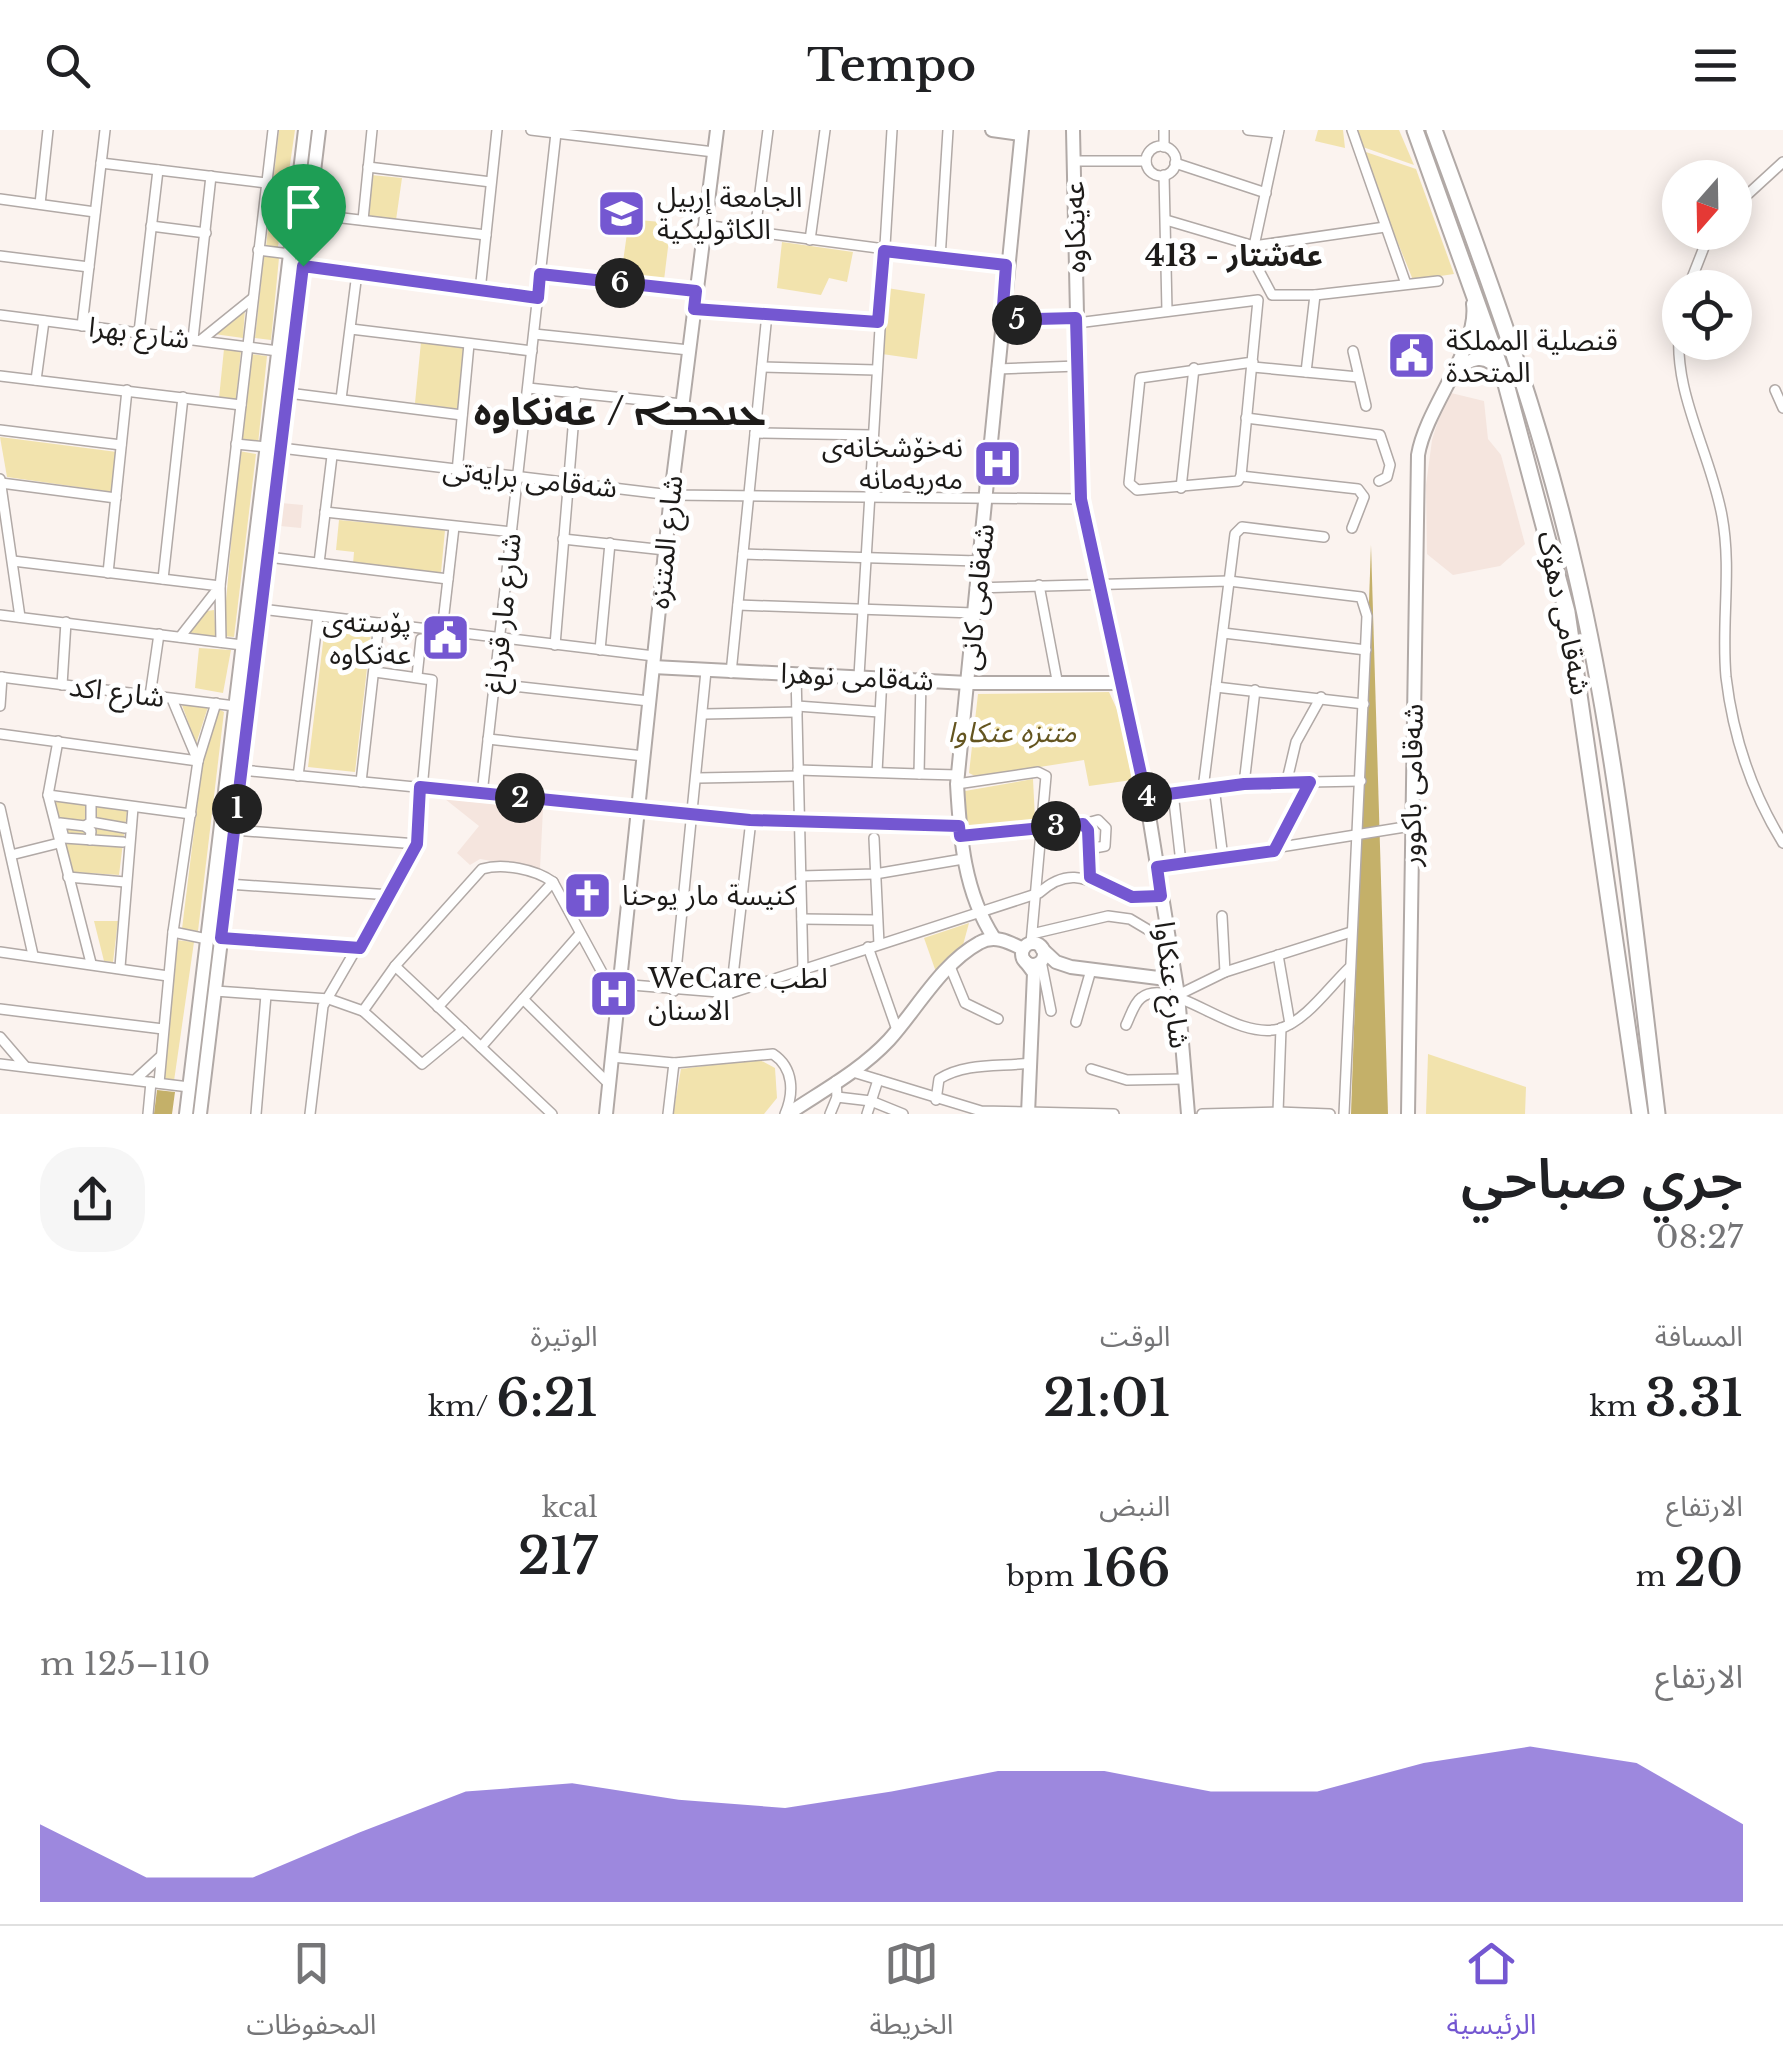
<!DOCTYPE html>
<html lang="ar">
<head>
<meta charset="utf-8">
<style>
  :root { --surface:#fff; --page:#f6f6f6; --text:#202124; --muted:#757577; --line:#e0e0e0; --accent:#7457d1 }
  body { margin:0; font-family:"Libre Baskerville","Noto Sans Arabic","Noto Sans Syriac",serif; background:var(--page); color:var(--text); direction:rtl; height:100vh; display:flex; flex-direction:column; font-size:38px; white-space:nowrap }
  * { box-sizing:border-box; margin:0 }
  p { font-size:32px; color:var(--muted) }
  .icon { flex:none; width:55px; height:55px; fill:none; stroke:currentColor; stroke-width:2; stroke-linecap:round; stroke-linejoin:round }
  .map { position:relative; height:984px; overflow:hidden; direction:ltr }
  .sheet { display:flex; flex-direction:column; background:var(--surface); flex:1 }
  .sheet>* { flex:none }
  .needle { width:65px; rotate:200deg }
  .tools { position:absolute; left:1662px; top:30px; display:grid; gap:20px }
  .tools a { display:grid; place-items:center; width:90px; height:90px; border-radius:50%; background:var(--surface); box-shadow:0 5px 25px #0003; font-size:50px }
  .pin { position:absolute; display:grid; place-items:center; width:85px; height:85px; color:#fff; margin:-102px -42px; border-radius:50% 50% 50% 0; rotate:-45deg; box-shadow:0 0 10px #0007 }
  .pin .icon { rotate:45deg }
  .km { position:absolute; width:50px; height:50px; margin:-25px; border-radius:50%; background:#222; color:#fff; font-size:28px; line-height:50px; text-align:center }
  .round { display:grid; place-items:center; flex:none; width:105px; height:105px; border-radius:40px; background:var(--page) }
  .summary { display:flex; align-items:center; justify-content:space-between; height:170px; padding:0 40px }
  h1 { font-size:55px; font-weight:600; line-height:75px }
  .figures { display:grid; grid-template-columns:repeat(3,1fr); gap:15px; height:170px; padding:10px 40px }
  .figures div { display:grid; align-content:center }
  .figures b { font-size:50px; font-weight:600 }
  .figures small { font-size:28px; font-weight:400 }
  .figures p { font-size:28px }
  .chart { height:280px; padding:20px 40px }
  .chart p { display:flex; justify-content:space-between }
  .chart svg { width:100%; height:180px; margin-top:10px; fill:var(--accent); opacity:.7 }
  header { display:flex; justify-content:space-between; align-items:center; height:130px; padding:0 40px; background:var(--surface); font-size:45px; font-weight:600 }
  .tabs { display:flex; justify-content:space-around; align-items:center; height:140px; border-top:2px solid var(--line); background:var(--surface); font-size:28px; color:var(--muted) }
  .tabs a { display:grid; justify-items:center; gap:5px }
  .tabs .active { color:var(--accent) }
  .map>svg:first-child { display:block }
  .built { fill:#f5e5de }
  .green { fill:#f2e3ad }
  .forest { fill:#c4b069 }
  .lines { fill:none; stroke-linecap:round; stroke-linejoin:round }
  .street-casing { stroke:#b1a9a6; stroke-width:12 }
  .secondary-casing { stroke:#b1a9a6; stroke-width:16 }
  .highway-casing { stroke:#b1a9a6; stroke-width:19 }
  .street { stroke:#fff; stroke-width:9 }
  .secondary { stroke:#fff; stroke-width:12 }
  .highway { stroke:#fff; stroke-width:15 }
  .route-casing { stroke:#fff; stroke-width:20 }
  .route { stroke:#7457d1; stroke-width:12 }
  .labels { text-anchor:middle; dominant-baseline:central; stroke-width:10; stroke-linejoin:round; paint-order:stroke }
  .poi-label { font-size:28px; fill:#1d1b19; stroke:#fff; text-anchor:start }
  .street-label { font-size:28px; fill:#1d1b19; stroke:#fff }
  .park-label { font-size:28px; font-style:italic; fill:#645520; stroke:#fff }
  .neighbourhood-label { font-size:30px; font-weight:bold; fill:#1d1b19; stroke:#fff }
  .district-label { font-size:38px; font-weight:bold; fill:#1d1b19; stroke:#fff }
</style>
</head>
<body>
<header><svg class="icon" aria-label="menu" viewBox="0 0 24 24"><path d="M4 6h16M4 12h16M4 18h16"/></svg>Tempo<svg class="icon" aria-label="search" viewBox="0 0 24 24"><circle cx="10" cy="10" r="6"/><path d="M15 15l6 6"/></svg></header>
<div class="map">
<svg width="1783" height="984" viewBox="0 0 1783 984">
  <rect width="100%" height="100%" fill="#fbf3ef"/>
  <!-- built -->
  <g class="built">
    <polygon points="1447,262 1484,271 1488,309 1501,325 1525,414 1500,436 1453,445 1427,424 1426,355 1432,310"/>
    <polygon points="281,373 303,375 301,398 280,396"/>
    <polygon points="445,669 543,679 540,739 480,729 470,735 457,723 479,696"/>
  </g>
  <!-- green -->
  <g class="green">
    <polygon points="279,0 295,0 278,117 266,117"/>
    <polygon points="1318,0 1343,0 1345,18 1315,11"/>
    <polygon points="1358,0 1399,0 1414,35 1360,16"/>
    <polygon points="1360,20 1416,39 1454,144 1413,150"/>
    <polygon points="371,45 402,48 396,90 368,87"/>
    <polygon points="629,89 671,93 664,150 621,146"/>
    <polygon points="782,112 853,122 847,152 829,148 821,165 777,158"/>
    <polygon points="264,125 279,128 271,210 255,208"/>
    <polygon points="887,158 925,164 917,229 882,224"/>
    <polygon points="245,179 243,208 214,204"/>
    <polygon points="421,212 466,215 459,279 415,273"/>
    <polygon points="224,219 241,221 236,270 219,268"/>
    <polygon points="251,224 267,226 258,314 241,312"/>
    <polygon points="0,307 117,322 113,362 7,347"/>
    <polygon points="239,321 256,324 234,507 223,506"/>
    <polygon points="339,390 445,400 441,443 353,434 354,422 336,420"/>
    <polygon points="214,480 216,508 188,505 207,481"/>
    <polygon points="325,496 371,504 355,642 308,637"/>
    <polygon points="199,518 231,520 223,563 195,558"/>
    <polygon points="1109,562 1121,588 1132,650 1089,656 1084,630 977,647 969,643 978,564"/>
    <polygon points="182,575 208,577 196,614"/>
    <polygon points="217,578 224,582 198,801 182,799 205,612"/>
    <polygon points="1033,649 1035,689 966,699 965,661"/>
    <polygon points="55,671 127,681 119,745 73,742"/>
    <polygon points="94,791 118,791 113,832 104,831"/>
    <polygon points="969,793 963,815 936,842 924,808"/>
    <polygon points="176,810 194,812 174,951 162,950"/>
    <polygon points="1428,924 1526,957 1525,984 1426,984"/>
    <polygon points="758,929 775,938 777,968 764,984 673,984 681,939"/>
  </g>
  <!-- forest -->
  <g class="forest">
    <polygon points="1371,415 1388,984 1351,984"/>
    <polygon points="157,960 175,962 172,984 154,984"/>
  </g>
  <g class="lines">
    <defs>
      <g id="street">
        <polyline points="531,0 714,22"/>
        <polyline points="1248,0 1278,3"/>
        <polyline points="1279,0 1254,116 1256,135 1272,165 1315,165 1438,151"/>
        <polyline points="1352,0 1406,154"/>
        <circle cx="1161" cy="31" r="15"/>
        <polyline points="1164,17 1164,0"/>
        <polyline points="1074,31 1146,31"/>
        <polyline points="101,33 266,53"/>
        <polyline points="1175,33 1266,63"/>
        <polyline points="368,37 491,52"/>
        <polyline points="1164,45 1167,181"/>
        <polyline points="0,69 95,82"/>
        <polyline points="40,74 48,0"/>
        <polyline points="1735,76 1783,32"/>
        <polyline points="309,84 486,105"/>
        <polyline points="363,90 372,0"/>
        <polyline points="1166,90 1254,116 1385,97"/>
        <polyline points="704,95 1006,135"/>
        <polyline points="151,96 206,103"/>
        <polyline points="755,101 768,0"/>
        <polyline points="810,110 825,0"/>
        <polyline points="258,120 290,124"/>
        <polyline points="0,126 89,137"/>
        <polyline points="940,129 948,0"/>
        <polyline points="303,136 538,169"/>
        <polyline points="541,144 696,161"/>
        <polyline points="1688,158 1710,102"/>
        <polyline points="480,161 497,0"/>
        <polyline points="694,179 879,193"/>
        <polyline points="0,185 278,221"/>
        <polyline points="1002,191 1076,188"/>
        <polyline points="1077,193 1258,170 1241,346 1238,351 1137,360 1129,353 1140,248 1253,232"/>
        <path d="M1680 193C1671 261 1710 320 1722 386 1732 440 1721 494 1726 547 1733 606 1752 663 1783 713"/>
        <polyline points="82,196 105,0"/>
        <polyline points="351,199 532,221"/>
        <polyline points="139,202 158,40"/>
        <polyline points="534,204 689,220"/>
        <polyline points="193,209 211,46"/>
        <polyline points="201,210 253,168"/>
        <polyline points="1353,221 1366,276"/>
        <polyline points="762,237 876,240"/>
        <polyline points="1253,237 1358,247"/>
        <polyline points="997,239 1078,236"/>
        <polyline points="1306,242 1315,165"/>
        <polyline points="0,246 241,275"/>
        <polyline points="36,250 44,191"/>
        <polyline points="528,258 682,274"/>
        <polyline points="1775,260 1783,278"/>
        <polyline points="288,263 462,285"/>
        <polyline points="341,269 357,143"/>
        <polyline points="1246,288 1380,305 1390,335 1387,347 1379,351"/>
        <polyline points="0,300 121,315"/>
        <polyline points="755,303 872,305"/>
        <polyline points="236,314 266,317"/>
        <polyline points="281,318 671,365 1081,369"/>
        <polyline points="457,342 469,214"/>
        <polyline points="1241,346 1358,359 1364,367 1352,398"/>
        <polyline points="0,349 20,487"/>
        <polyline points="1,353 116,368"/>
        <polyline points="1181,358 1194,238"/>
        <polyline points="325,382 512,402"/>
        <polyline points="563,409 665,420"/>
        <polyline points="743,424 977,431"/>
        <polyline points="268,427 448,449"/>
        <polyline points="13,431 220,456 180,507"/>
        <polyline points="319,433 332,326"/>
        <polyline points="108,443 127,260"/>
        <polyline points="163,449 183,267"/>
        <polyline points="1039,455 1057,550"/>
        <polyline points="975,458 1229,451 1361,467 1367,486 1344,984"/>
        <polyline points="738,475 974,483"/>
        <polyline points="261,479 654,526"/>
        <polyline points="0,485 242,515"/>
        <polyline points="442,501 454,397"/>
        <polyline points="1223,503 1366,520"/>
        <polyline points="221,512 220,456 273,0"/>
        <polyline points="555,515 576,262"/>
        <polyline points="600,520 610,413"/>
        <polyline points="731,543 767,184"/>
        <polyline points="796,544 803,840"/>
        <polyline points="417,546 421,509"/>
        <polyline points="859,546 892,0"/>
        <polyline points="0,547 235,576"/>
        <polyline points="495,554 649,571"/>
        <polyline points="62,555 66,492"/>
        <polyline points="1216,557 1364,574"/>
        <polyline points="150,566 159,504"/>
        <polyline points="172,569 198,631"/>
        <polyline points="0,576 2,547"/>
        <polyline points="797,576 879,582"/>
        <polyline points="704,584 797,582"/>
        <polyline points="0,604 198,631"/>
        <polyline points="488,609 644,626"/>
        <polyline points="58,611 48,665 91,833"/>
        <polyline points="242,640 751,690 959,696"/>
        <polyline points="798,640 919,644 921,550"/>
        <polyline points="877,642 882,547"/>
        <polyline points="919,644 958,645"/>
        <polyline points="298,646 318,486"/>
        <polyline points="698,648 798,646"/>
        <polyline points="1287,650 1296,612 1321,567"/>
        <polyline points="361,652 379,493"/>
        <polyline points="1310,652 1361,651"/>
        <polyline points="957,654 1038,642 1046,646 1031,813"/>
        <polyline points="1244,654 1255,560"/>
        <polyline points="1214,657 1223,728"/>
        <polyline points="1203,659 1235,404 1242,397 1324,407"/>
        <polyline points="1173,662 1181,733"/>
        <polyline points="482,664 556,3"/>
        <polyline points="48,665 191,684"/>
        <polyline points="1146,667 1244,654 1310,652 1274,721"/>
        <polyline points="0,678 33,825"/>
        <polyline points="91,692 125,698"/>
        <polyline points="1083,694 1098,690 1106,698 1105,716 1089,719"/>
        <polyline points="85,696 60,693 64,708 123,712"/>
        <polyline points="234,700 417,714"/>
        <polyline points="960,707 1083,694 1088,699 1090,747"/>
        <polyline points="874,708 879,814"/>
        <polyline points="90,710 91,701 85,696 91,692 91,672"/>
        <polyline points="11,725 59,713"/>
        <polyline points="1157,737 1411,696"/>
        <polyline points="801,746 875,744 963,729"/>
        <polyline points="68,747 125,752"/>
        <polyline points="228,754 391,765"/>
        <polyline points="1222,786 1225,842"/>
        <polyline points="802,789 877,790"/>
        <polyline points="173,802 207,809"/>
        <polyline points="1036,803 1108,786 1130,789 1167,811"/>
        <polyline points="221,808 360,818"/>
        <polyline points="868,817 897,900"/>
        <polyline points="0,822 168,846"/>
        <polyline points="1278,825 1290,894"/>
        <polyline points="1041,831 1051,881"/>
        <polyline points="395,836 552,984"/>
        <polyline points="120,837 133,678"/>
        <polyline points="951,839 965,873 998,889"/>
        <path d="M619 854 731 863 1039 763C1078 727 1102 764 1136 768 1144 769 1153 766 1161 766"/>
        <polyline points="215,861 329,869 363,881 422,934 463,900"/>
        <polyline points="674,861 706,541"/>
        <polyline points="731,863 751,690"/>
        <polyline points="1178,865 1225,842 1351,802"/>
        <polyline points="523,869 609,954"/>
        <polyline points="438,877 553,752"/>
        <polyline points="0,879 163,899"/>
        <path d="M363 881 395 836 482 739C503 733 535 739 553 752L618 872"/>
        <polyline points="1076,892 1091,840"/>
        <path d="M1126 895C1130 887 1134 873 1141 868 1171 844 1232 911 1279 899 1306 891 1329 857 1349 838"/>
        <polyline points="0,907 24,935"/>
        <polyline points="481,917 579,805"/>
        <path d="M612 927 674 933 773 924C794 938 794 963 785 984"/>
        <polyline points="0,934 189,957"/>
        <polyline points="1091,939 1127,950 1183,949"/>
        <polyline points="853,942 981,981 1114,984"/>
        <polyline points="136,949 160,927"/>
        <polyline points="159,953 173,802 198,631 216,573"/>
        <polyline points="837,967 871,971 903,984"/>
        <path d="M936 970 939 949C966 932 1001 937 1030 933"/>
        <polyline points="1278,982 1330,984"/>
        <polyline points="148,984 151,952"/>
        <polyline points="256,984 266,865"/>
        <polyline points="310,984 323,876 417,714 432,550 375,542"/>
        <polyline points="668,984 674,933"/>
        <polyline points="830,984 837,967 836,951"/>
        <polyline points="867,984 878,950"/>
        <polyline points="1202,984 1278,982 1281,898"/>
      </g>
      <g id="secondary">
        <polyline points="992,0 1021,4"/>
        <polyline points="1073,0 1081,369 1146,667 1178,865 1188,984"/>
        <path d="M1454 245C1468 227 1487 221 1501 244"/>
        <polyline points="653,537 968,553 1120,553"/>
        <path d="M994 808C964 762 960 708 957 654L1022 0"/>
        <circle cx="1033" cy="824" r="11"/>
        <polyline points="1042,819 1056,832 1071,837 1174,850"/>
        <polyline points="1025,831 1034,843 1028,984"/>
        <polyline points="186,984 305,0"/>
        <polyline points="200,984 319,0"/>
        <polyline points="606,984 671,365 717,0"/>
        <path d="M788 984C822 961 860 941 889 910 917 879 941 834 979 813 994 804 1009 812 1023 819"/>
        <path d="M1408 984 1418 325C1426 277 1479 218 1473 174"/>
      </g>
      <g id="highway">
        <polyline points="1415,0 1506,254 1567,482 1640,984"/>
        <path d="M1434 0C1487 144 1541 289 1575 439 1617 618 1635 802 1657 984"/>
      </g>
    </defs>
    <!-- street casing -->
    <use href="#street" class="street-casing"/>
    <!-- secondary casing -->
    <use href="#secondary" class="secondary-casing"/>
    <!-- highway casing -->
    <use href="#highway" class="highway-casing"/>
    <!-- street -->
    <use href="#street" class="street"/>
    <!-- secondary -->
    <use href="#secondary" class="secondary"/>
    <!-- highway -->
    <use href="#highway" class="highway"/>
  </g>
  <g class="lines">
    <defs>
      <polygon id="route" points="884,121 1006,135 1002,190 1076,188 1081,369 1146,667 1244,654 1310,652 1274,721 1157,737 1161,766 1132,767 1090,747 1088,700 1083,694 960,706 959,696 750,690 420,657 417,714 360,818 221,808 303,136 538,168 540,144 696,161 694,179 878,192"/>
    </defs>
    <!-- route casing -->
    <use href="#route" class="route-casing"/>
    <!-- route -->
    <use href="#route" class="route"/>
  </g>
  <!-- icons -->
  <defs>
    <symbol id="university-square" viewBox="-11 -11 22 22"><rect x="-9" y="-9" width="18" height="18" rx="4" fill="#7457d1" stroke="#fff"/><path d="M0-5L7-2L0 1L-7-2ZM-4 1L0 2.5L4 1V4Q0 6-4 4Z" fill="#fff"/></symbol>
    <symbol id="civic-square" viewBox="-11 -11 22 22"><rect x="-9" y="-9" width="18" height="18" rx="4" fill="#7457d1" stroke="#fff"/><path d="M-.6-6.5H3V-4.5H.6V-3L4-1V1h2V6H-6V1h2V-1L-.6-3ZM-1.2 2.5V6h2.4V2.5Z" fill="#fff"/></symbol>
    <symbol id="hospital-square" viewBox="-11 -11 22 22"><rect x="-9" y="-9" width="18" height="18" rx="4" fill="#7457d1" stroke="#fff"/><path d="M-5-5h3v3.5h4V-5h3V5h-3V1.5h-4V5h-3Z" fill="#fff"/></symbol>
    <symbol id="church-square" viewBox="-11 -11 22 22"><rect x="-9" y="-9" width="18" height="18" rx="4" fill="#7457d1" stroke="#fff"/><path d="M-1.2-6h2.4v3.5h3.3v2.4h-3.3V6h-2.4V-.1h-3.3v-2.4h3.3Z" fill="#fff"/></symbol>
  </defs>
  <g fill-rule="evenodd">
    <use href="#university-square" x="594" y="56" width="55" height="55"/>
    <use href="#civic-square" x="1384" y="198" width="55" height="55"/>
    <use href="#hospital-square" x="970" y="306" width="55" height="55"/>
    <use href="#civic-square" x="418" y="480" width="55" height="55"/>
    <use href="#church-square" x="560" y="738" width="55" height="55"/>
    <use href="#hospital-square" x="586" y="836" width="55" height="55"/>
  </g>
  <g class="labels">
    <!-- poi labels -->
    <g class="poi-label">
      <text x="657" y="67">الجامعة إربيل<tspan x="657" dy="32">الكاثوليكية</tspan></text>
      <text x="1446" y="210">قنصلية المملكة<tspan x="1446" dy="32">المتحدة</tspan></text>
      <text x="963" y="317" text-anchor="end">نەخۆشخانەی<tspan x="963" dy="32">مەریەمانە</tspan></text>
      <text x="411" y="492" text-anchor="end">پۆسته‌ی<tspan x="411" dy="32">عه‌نكاوه‌</tspan></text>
      <text x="622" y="765">كنيسة مار يوحنا</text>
      <text x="648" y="848">WeCare لطب<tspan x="648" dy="32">الاسنان</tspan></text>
    </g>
    <!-- street labels -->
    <g class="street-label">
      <text transform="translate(1075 97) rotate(-91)">عەینکاوە</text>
      <text transform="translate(139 203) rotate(7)">شارع بهرا</text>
      <text transform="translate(530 349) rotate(6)">شەقامی برایەتی</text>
      <text transform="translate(666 412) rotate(-84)">شارع المتنزه</text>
      <text transform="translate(977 467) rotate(-84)">شەقامی کانی</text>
      <text transform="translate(503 483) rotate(-84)">شارع مار قرداغ</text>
      <text transform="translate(1564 483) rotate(78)">شەقامی دهۆک</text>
      <text transform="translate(857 547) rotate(3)">شەقامی نوهرا</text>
      <text transform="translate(117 562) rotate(7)">شارع اكد</text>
      <text transform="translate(1412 655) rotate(-89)">شەقامی باکوور</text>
      <text transform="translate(1172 855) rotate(83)">شارع عنكاوا</text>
    </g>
    <!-- park labels -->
    <g class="park-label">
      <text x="1012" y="602">متنزه عنكاوا</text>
    </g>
    <!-- neighbourhood labels -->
    <g class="neighbourhood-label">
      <text x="1234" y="125">عه‌شتار - 413</text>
    </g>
    <!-- district labels -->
    <g class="district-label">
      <text x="620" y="281">ܥܢܟܒܐ / عەنکاوە</text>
    </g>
  </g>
</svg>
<div class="tools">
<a><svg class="needle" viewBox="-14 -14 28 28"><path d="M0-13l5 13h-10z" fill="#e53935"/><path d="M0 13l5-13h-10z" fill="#757577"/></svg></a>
<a><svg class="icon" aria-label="locate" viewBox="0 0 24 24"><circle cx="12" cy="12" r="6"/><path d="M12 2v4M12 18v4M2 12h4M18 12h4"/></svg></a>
</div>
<div class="pin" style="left:303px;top:136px;background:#1e9e55"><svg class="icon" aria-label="arrive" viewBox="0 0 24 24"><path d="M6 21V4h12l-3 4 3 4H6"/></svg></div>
<b class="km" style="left:237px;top:679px">1</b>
<b class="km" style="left:520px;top:668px">2</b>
<b class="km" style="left:1056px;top:696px">3</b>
<b class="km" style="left:1147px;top:667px">4</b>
<b class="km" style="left:1017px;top:190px">5</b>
<b class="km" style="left:620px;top:153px">6</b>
</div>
<section class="sheet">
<div class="summary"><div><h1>جري صباحي</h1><p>08:27</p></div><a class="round"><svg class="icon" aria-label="share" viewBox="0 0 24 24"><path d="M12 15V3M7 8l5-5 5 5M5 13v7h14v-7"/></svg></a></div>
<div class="figures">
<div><p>المسافة</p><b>3.31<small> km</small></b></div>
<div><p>الوقت</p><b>21:01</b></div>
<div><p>الوتيرة</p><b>6:21<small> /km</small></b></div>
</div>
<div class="figures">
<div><p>الارتفاع</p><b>20<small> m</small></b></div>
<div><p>النبض</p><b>166<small> bpm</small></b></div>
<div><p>kcal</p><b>217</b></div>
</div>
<div class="chart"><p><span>الارتفاع</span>110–125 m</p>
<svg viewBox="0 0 160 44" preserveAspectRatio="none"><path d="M0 44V25L10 38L20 38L30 27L40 17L50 15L60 19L70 21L80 17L90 12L100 12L110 17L120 17L130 10L140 6L150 10L160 25V44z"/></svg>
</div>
</section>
<nav class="tabs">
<a class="active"><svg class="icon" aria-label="home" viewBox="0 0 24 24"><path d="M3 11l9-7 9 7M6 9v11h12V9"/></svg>الرئيسية</a>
<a><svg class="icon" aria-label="map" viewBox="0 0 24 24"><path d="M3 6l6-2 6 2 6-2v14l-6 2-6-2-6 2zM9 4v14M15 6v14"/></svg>الخريطة</a>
<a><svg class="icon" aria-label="saved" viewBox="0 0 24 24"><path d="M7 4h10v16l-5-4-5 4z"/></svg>المحفوظات</a>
</nav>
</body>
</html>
